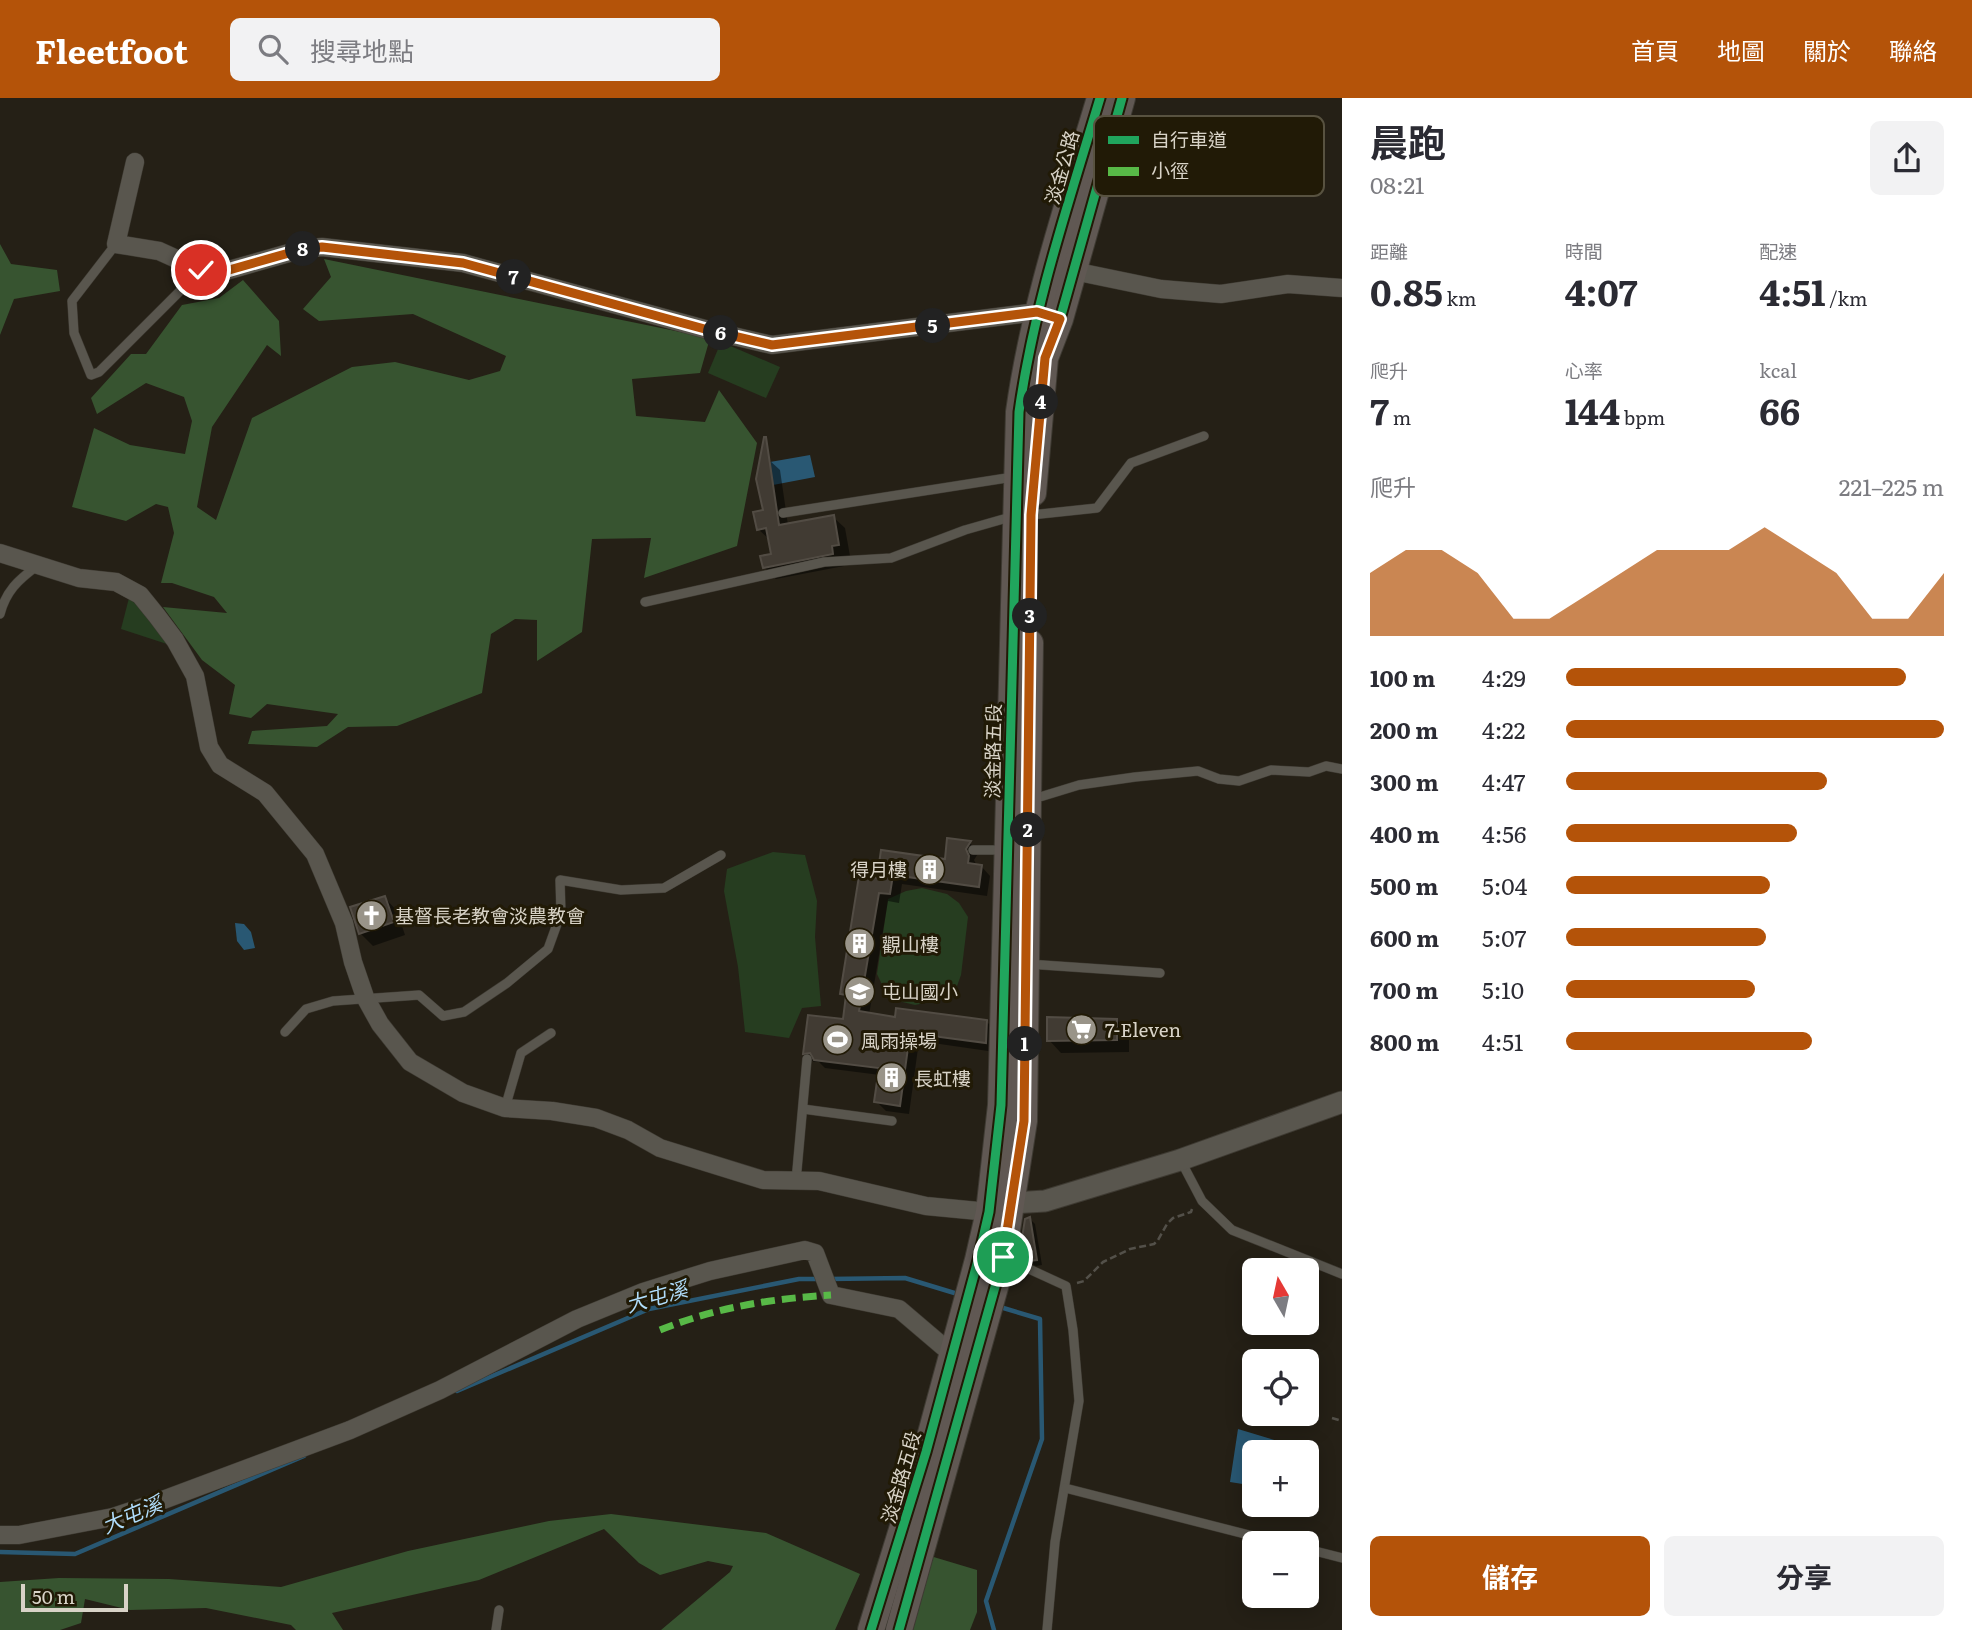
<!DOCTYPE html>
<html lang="zh-TW">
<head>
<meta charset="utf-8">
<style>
  :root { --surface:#fff; --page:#f2f2f3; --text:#2b2b33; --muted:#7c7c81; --accent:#b45309 }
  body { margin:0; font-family:Literata,"Noto Sans TC",serif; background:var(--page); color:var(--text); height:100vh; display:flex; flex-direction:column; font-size:26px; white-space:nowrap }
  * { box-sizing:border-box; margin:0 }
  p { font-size:23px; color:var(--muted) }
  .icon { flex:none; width:38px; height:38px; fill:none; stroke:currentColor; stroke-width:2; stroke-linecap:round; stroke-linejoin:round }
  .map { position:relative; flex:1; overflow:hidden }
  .drawer { display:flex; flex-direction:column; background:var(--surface); width:630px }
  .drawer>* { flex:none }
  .needle { width:46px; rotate:351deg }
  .tools { position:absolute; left:1242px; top:1160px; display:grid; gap:14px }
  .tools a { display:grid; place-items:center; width:77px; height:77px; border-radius:10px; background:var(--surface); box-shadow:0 4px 18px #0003; font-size:35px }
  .scale { position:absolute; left:21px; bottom:18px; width:107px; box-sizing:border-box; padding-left:7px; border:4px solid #d8d3c7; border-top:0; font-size:19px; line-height:24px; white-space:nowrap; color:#d8d3c7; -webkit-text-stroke:5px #211a06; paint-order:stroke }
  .pin { position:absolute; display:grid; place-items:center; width:60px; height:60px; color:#fff; margin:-30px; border:4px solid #fff; border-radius:50%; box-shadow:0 2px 7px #0007 }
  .km { position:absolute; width:35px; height:35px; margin:-18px; border-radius:50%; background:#222; color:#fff; font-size:19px; line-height:35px; text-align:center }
  .round { display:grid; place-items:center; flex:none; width:74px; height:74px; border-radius:10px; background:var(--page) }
  .head { display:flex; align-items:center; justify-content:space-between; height:119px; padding:0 28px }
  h1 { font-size:38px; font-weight:700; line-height:52px }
  .figures { display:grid; grid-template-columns:repeat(3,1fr); gap:10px; height:119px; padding:7px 28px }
  .figures div { display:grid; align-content:center }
  .figures b { font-size:35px; font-weight:700 }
  .figures small { font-size:19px; font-weight:400 }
  .figures p { font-size:19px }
  .chart { height:196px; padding:14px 28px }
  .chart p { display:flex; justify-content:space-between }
  .chart svg { width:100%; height:126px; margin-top:7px; fill:var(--accent); opacity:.7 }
  .primary-button { display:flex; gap:14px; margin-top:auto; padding:14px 28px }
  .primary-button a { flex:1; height:80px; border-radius:10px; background:var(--accent); color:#fff; font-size:28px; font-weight:700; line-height:80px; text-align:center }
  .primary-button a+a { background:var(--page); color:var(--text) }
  ul { padding:0 28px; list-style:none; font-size:23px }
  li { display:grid; grid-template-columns:112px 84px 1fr; align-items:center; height:52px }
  li i { height:18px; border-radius:9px; background:var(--accent) }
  header { display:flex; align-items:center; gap:42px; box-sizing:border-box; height:98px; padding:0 35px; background:var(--accent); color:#fff }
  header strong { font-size:33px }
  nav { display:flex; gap:38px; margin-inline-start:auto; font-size:24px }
  .search { width:490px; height:63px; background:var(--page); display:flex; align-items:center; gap:18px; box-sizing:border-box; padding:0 24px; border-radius:10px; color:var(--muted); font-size:26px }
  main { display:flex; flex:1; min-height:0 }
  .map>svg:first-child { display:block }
  .green { fill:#263d20 }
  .forest { fill:#375430 }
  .water { fill:#295873 }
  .shadow { fill:#0007 }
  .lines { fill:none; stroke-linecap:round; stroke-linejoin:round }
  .stream { stroke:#295873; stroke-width:4.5 }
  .building { fill:#413b33; stroke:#524c44; stroke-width:2 }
  .service-casing { stroke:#3e3a32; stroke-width:10 }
  .minor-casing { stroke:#3e3a32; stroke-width:19 }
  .tertiary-casing { stroke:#3e3a32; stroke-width:23 }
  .primary-casing { stroke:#3e3a32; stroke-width:28 }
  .path { stroke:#535049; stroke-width:2.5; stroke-dasharray:7 3.5; stroke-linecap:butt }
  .service { stroke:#59564e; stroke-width:9 }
  .minor { stroke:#59564e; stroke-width:18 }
  .tertiary { stroke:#59564e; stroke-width:21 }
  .primary { stroke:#605853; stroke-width:26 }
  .quiet { stroke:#58b947; stroke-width:7; stroke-dasharray:14 7; stroke-linecap:butt }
  .cycleway-casing { stroke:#211a06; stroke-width:13 }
  .cycleway { stroke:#20a55d; stroke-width:9 }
  .route-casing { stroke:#fff; stroke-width:14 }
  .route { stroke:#b45309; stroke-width:9 }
  .labels { text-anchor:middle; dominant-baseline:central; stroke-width:6; stroke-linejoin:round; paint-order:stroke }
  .street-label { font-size:19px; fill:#d8d3c7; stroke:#211a06 }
  .poi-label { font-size:19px; fill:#d8d3c7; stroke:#211a06; text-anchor:start }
  .water-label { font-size:21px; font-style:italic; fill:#b0ddfb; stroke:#211a06 }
  .key { fill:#211a06; stroke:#585240; stroke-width:2 }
  .key-label { font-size:19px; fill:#d8d3c7 }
</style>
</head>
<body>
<header>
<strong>Fleetfoot</strong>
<div class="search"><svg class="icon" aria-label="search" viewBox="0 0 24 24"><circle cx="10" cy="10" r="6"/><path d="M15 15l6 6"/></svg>搜尋地點</div>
<nav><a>首頁</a><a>地圖</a><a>關於</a><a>聯絡</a></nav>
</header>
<main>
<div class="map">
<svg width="1342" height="1532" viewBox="0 0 1342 1532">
  <rect width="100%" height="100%" fill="#252016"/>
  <!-- green -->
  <g class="green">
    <polygon points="721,244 780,269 766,300 708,275"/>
    <polygon points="129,500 148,517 170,547 121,531"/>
    <polygon points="773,754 805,757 817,803 815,839 821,908 802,910 789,940 745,934 738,869 724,793 727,771"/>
    <polygon points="922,790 947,796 959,805 968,819 961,877 957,888 943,901 915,907 894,902 885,893 877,876 888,801 906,793"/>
  </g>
  <!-- forest -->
  <g class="forest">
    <polygon points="0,146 11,166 57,172 60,193 14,201 0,237"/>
    <polygon points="324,161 710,240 700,275 632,281 636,318 705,324 719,292 757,345 737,448 644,480 651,440 592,441 582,534 537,563 537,522 515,521 491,536 482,595 397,628 348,629 317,649 248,646 252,633 327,628 338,616 267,606 251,620 229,616 235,587 202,562 163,509 227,515 214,499 172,485 161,485 174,435 168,409 156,406 126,423 72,409 94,330 130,347 185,356 192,323 184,299 146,285 97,316 91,300 131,256 146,256 182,207 219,200 243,182 279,223 281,258 267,247 212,329 197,409 216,422 252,320 352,269 395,264 469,282 500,273 506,258 413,216 319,223 303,211 331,179"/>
    <polygon points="611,1416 766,1435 860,1476 835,1532 661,1532 730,1474 733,1468 708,1463 660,1477 639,1465 604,1431 479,1482 332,1515 343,1532 296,1532 291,1527 206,1510 130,1512 85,1501 81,1525 60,1532 0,1532 0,1484 59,1480 169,1481 281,1489 408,1453 549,1423"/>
    <polygon points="927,1457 977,1472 977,1514 970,1532 901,1532"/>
  </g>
  <!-- water -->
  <g class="water">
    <polygon points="810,357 815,379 773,387 770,364"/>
    <polygon points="235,825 244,826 251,834 255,850 244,852 237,843"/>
    <polygon points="1238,1331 1281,1344 1278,1354 1255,1354 1255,1388 1230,1384"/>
  </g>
  <!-- shadow -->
  <g class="shadow">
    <polygon points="768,361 780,372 788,427 833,419 845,430 850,458 843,460 844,468 776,481 764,469 773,457 770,442 758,431 765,413"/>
    <polygon points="949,742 970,745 979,754 974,762 977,768 981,768 990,778 987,798 902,786 899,805 888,803 869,917 896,921 987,924 996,933 995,954 919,943 909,1016 886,1013 876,1003 880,977 825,970 819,964 814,964 804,955 844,923 847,901 842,896 878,782 882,754 946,763"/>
    <polygon points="385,800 397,813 405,837 373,848 360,835"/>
    <polygon points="1117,922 1129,935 1129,954 1061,955 1049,942"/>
    <polygon points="1030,1121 1035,1126 1042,1167 1036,1168 1021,1158"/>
  </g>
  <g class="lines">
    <!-- stream -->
    <g class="stream">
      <polyline points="829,1181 905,1180 961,1197"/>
      <polyline points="457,1293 649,1211 799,1181 820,1181"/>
      <polyline points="0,1454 75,1456 304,1358"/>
      <polyline points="994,1532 986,1503 1042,1341 1040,1221 1000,1209"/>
    </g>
  </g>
  <!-- building -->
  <g class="building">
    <polygon points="764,339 766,339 779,427 834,417 839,447 832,448 833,456 763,470 760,458 771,456 766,430 757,432 753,414 763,412 756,381"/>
    <polygon points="947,740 971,743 966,751 969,758 968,765 982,767 979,789 893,777 890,796 879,795 859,913 895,919 896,910 987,922 986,945 910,935 900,1008 874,1004 879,970 814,962 810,955 803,956 808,917 843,921 846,897 840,896 859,778 877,780 881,752 945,761"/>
    <polygon points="385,798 394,824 359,836 350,809"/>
    <polygon points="1047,919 1117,921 1117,942 1047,943"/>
    <polygon points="1030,1119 1037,1162 1028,1163 1019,1159 1025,1121"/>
  </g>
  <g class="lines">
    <defs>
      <g id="service">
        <polyline points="116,146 72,203 74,235 91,277 99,274 201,172"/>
        <polyline points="783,415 1013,379"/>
        <polyline points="1031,417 1097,410 1131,365 1204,338"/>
        <polyline points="645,504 824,464 891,460 965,432 1014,418"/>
        <path d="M0 516C6 493 18 482 37 468"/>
        <polyline points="1030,702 1079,687 1135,679 1198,673 1219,681 1239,683 1271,672 1309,674 1326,668 1342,671"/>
        <polyline points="973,752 1003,752"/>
        <polyline points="1028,866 1160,875"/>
        <polyline points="285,934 306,911 333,903 419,897 443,918 464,914 507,885 548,851 561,815 560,782 621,792 664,790 721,757"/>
        <polyline points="505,1010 521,955 551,935"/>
        <polyline points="803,1011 892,1023"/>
        <polyline points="1181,1063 1202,1103 1232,1132 1342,1176"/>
        <polyline points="796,1083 807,961"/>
        <polyline points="1005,1160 1066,1188 1073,1232 1079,1303 1055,1444 1047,1532"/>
        <polyline points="1065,1390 1284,1446"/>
        <polyline points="1307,1451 1342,1460"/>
        <polyline points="496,1532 499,1512"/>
      </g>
      <g id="minor">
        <polyline points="135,64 116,146 159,153 201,172 222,174 303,151 322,149 463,165 712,233 772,247 1037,214 1046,217"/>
        <polyline points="1064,171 1161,191 1221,196 1288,186 1342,190"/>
        <polyline points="0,455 79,480 116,484 140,497 157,518 175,542 195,578 209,649 220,667 265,695 315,756 344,825 353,864 365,899 380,926 410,964 463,995 505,1010 552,1013 596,1020 628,1032 660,1050 763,1082 819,1083 926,1108 989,1114"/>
        <polyline points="0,1437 19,1437 113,1419 155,1405 350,1332 440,1292 577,1221 643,1194 710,1173 805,1152 815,1155 831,1197 899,1211 953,1257"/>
      </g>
      <polyline id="tertiary" points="998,1111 1013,1105 1045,1103 1180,1062 1342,1004"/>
      <g id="primary">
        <polyline points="1033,395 1045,260 1060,221 1122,0"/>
        <path d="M871 1532 926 1354 978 1162 989 1114 1001 1007 1019 314C1034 206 1069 104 1100 0"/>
        <polyline points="899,1532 1002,1164 1024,1023 1030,545"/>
      </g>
    </defs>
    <!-- service casing -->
    <use href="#service" class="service-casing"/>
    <!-- minor casing -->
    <use href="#minor" class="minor-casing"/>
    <!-- tertiary casing -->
    <use href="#tertiary" class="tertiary-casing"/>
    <!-- primary casing -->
    <use href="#primary" class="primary-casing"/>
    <!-- path -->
    <g class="path">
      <polyline points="1077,1185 1084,1183 1103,1164 1130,1151 1154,1146 1158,1142 1167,1126 1173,1120 1191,1114 1192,1111"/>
      <polyline points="1332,1320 1342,1323"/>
    </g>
    <!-- service -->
    <use href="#service" class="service"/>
    <!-- minor -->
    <use href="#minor" class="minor"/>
    <!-- tertiary -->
    <use href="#tertiary" class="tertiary"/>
    <!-- primary -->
    <use href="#primary" class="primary"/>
    <!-- quiet -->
    <path class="quiet" d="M660 1232C718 1209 769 1201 831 1197"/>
    <defs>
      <g id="cycleway">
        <path d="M871 1532 926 1354 978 1162 989 1114 1001 1007 1019 314C1034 206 1069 104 1100 0"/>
        <polyline points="899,1532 1002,1164 1024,1023 1031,417 1045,260 1060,221 1122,0"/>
      </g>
    </defs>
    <!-- cycleway casing -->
    <use href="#cycleway" class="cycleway-casing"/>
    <!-- cycleway -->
    <use href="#cycleway" class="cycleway"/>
  </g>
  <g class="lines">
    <defs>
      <polyline id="route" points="201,172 222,174 303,151 322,149 463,165 712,233 772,247 1037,214 1060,221 1045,260 1031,417 1024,1023 1003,1159"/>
    </defs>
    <!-- route casing -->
    <use href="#route" class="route-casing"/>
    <!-- route -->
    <use href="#route" class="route"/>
  </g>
  <!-- icons -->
  <defs>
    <symbol id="building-disc" viewBox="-11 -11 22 22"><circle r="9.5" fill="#999489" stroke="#211a06"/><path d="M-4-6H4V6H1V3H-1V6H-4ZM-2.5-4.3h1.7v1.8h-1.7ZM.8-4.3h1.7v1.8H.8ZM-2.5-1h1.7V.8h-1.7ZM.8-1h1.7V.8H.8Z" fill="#fff"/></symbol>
    <symbol id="church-disc" viewBox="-11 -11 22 22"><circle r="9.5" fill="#999489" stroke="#211a06"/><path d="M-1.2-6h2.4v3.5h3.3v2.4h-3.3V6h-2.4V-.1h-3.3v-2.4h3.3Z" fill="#fff"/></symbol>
    <symbol id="school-disc" viewBox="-11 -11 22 22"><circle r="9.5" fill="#999489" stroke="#211a06"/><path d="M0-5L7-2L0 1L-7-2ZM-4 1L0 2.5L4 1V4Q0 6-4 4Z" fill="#fff"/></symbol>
    <symbol id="supermarket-disc" viewBox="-11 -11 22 22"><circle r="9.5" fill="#999489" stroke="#211a06"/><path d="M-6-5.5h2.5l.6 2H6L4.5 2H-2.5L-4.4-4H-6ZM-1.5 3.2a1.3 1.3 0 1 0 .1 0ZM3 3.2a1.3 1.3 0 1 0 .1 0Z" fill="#fff"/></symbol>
    <symbol id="stadium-disc" viewBox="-11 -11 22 22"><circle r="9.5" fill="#999489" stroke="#211a06"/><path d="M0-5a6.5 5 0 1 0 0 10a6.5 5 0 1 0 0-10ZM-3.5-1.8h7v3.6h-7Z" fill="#fff"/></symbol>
  </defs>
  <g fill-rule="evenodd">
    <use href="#building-disc" x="912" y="754" width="35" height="35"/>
    <use href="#church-disc" x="354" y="800" width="35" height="35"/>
    <use href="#building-disc" x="842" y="828" width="35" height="35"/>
    <use href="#school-disc" x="842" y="876" width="35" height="35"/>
    <use href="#supermarket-disc" x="1064" y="914" width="35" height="35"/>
    <use href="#stadium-disc" x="820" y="924" width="35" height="35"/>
    <use href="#building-disc" x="874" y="962" width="35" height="35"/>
  </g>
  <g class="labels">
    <!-- street labels -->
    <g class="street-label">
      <text transform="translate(1061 69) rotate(-74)">淡金公路</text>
      <text transform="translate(992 653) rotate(-89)">淡金路五段</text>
      <text transform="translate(900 1379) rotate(-74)">淡金路五段</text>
    </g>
    <!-- poi labels -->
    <g class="poi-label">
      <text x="907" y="771" text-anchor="end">得月樓</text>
      <text x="395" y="817">基督長老教會淡農教會</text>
      <text x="882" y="846">觀山樓</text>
      <text x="882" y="893">屯山國小</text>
      <text x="1105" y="931">7-Eleven</text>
      <text x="861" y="942">風雨操場</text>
      <text x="914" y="980">長虹樓</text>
    </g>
    <!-- water labels -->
    <g class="water-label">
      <text transform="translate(656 1197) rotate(-16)">大屯溪</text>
      <text transform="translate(131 1415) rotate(-23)">大屯溪</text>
    </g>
  </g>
  <!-- legend -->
  <rect x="1094" y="18" width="230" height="80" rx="10" class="key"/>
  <rect x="1108" y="38" width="31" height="8" fill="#20a55d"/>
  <rect x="1108" y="69" width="31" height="9" fill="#58b947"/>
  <g class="key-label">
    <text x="1151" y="49">自行車道</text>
    <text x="1151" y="80">小徑</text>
  </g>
</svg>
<div class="tools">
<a><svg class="needle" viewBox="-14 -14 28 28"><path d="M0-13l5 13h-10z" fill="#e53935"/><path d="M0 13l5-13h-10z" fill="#7c7c81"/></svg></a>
<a><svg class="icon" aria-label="locate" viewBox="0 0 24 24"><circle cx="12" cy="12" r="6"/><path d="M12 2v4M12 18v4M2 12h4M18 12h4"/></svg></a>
<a>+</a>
<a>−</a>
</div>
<div class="scale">50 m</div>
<div class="pin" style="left:1003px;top:1159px;background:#1e9e55"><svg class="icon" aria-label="arrive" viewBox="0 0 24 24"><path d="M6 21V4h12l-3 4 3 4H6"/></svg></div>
<div class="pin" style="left:201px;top:172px;background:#d93025"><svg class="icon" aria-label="check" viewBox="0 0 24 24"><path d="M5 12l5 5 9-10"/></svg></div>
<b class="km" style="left:1025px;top:946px">1</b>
<b class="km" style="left:1028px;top:732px">2</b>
<b class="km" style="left:1030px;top:518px">3</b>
<b class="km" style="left:1041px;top:304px">4</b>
<b class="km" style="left:933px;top:228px">5</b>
<b class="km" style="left:721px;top:235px">6</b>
<b class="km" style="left:514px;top:179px">7</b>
<b class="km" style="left:303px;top:151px">8</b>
</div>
<section class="drawer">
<div class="head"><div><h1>晨跑</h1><p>08:21</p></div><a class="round"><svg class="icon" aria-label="share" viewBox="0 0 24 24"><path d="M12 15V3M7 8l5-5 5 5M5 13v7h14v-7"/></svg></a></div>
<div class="figures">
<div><p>距離</p><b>0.85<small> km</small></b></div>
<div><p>時間</p><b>4:07</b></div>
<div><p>配速</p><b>4:51<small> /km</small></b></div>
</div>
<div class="figures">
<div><p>爬升</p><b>7<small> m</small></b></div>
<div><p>心率</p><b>144<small> bpm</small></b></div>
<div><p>kcal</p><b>66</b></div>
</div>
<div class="chart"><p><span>爬升</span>221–225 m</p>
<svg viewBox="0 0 160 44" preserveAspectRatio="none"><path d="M0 44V22L10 14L20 14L30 22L40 38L50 38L60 30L70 22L80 14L90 14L100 14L110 6L120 14L130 22L140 38L150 38L160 22V44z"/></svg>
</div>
<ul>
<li><b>100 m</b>4:29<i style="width:90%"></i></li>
<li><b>200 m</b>4:22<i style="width:100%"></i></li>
<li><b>300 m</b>4:47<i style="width:69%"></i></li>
<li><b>400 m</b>4:56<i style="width:61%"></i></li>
<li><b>500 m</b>5:04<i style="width:54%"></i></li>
<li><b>600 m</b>5:07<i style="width:53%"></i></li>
<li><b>700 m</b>5:10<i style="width:50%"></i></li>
<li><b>800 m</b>4:51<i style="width:65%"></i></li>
</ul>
<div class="primary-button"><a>儲存</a><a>分享</a></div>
</section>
</main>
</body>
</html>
